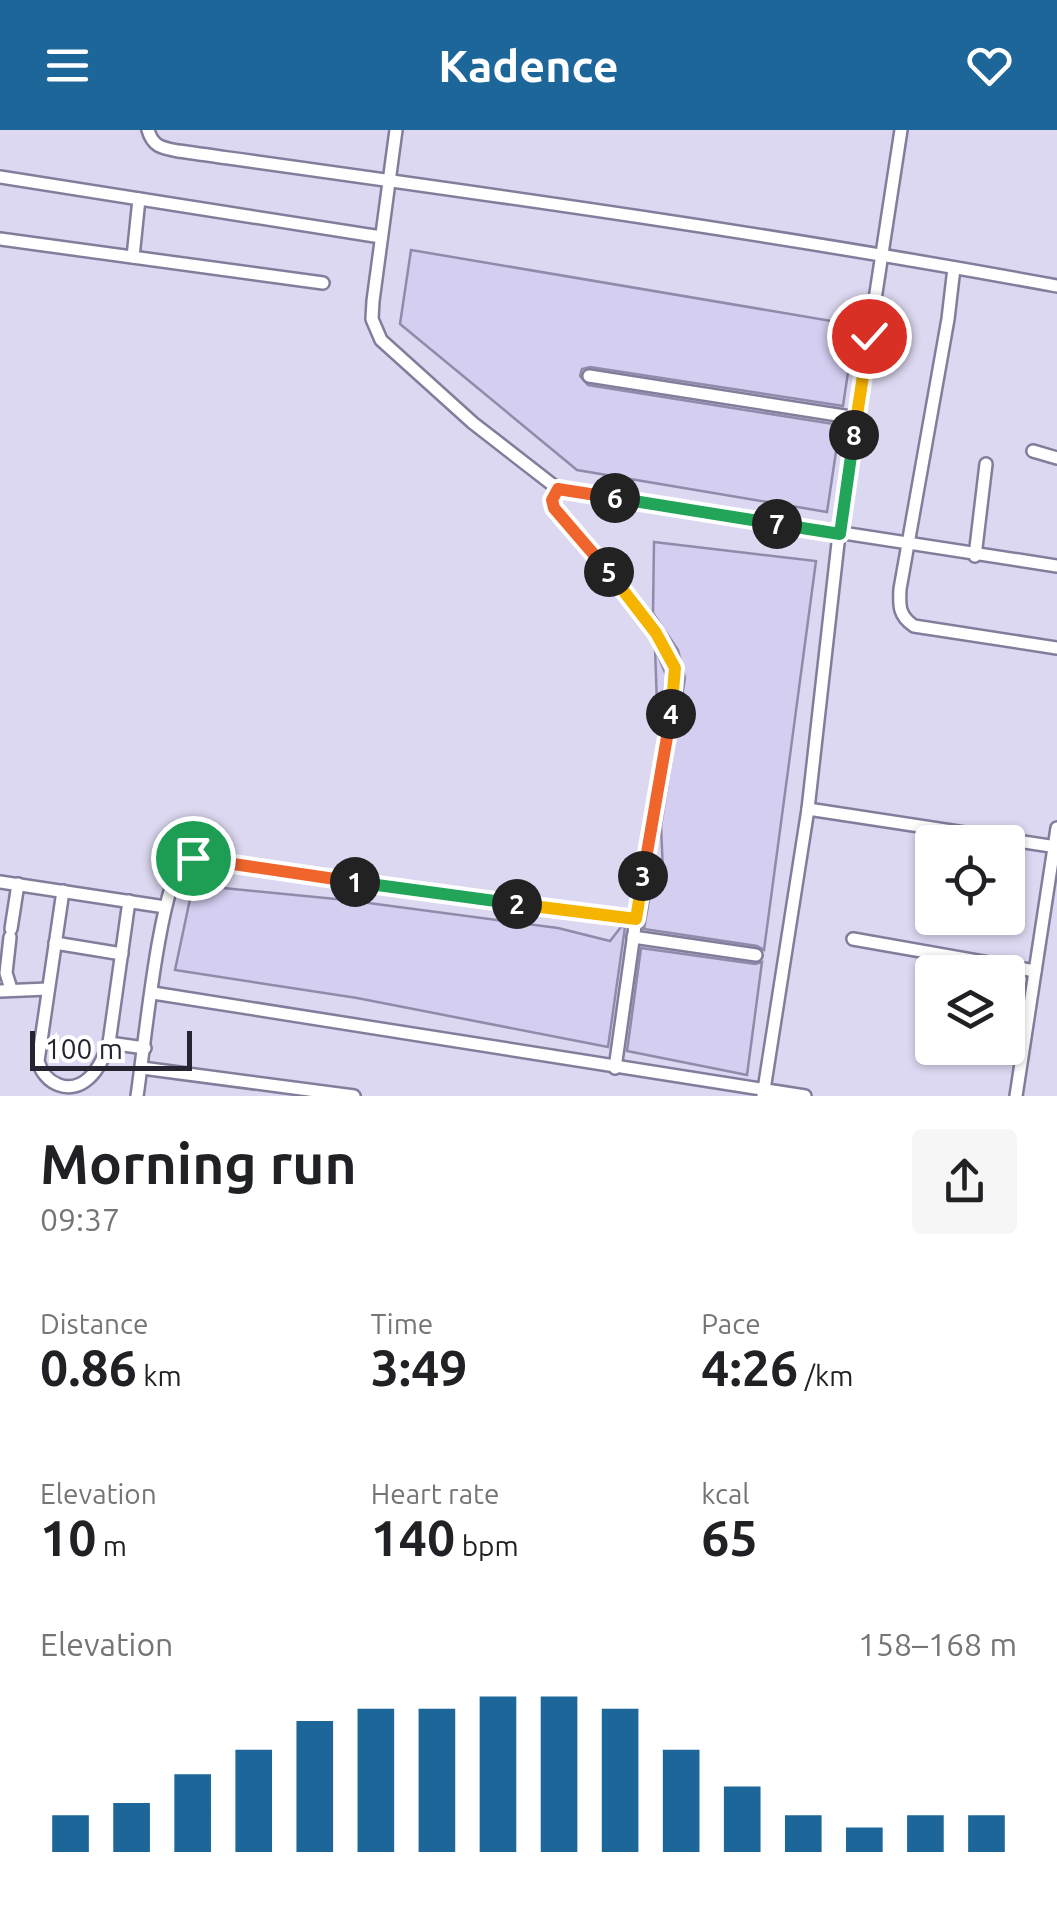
<!DOCTYPE html>
<html lang="en">
<head>
<meta charset="utf-8">
<style>
  :root { --surface:#fff; --page:#f6f6f6; --text:#202124; --muted:#757577; --accent:#1c669a }
  body { margin:0; font-family:Ubuntu,sans-serif; background:var(--page); color:var(--text); height:100vh; display:flex; flex-direction:column; font-size:38px; white-space:nowrap }
  * { box-sizing:border-box; margin:0 }
  p { font-size:32px; color:var(--muted) }
  .icon { flex:none; width:55px; height:55px; fill:none; stroke:currentColor; stroke-width:2; stroke-linecap:round; stroke-linejoin:round }
  .map { position:relative; height:966px; overflow:hidden }
  .panel { display:flex; flex-direction:column; background:var(--surface); flex:1 }
  .panel>* { flex:none }
  .controls { position:absolute; left:915px; top:695px; display:grid; gap:20px }
  .controls a { display:grid; place-items:center; width:110px; height:110px; border-radius:10px; background:var(--surface); box-shadow:0 2px 8px #0004; font-size:50px }
  .scale { position:absolute; left:30px; bottom:25px; width:162px; box-sizing:border-box; padding-left:10px; border:5px solid #262431; border-top:0; font-size:28px; line-height:35px; white-space:nowrap; color:#262431; -webkit-text-stroke:8px #fff; paint-order:stroke }
  .pin { position:absolute; display:grid; place-items:center; width:85px; height:85px; color:#fff; margin:-42px; border:5px solid #fff; border-radius:50%; box-shadow:0 2px 10px #0007 }
  .km { position:absolute; width:50px; height:50px; margin:-25px; border-radius:50%; background:#222; color:#fff; font-size:28px; line-height:50px; text-align:center }
  .round { display:grid; place-items:center; flex:none; width:105px; height:105px; border-radius:10px; background:var(--page) }
  .headline { display:flex; align-items:center; justify-content:space-between; height:170px; padding:0 40px }
  h1 { font-size:55px; font-weight:600; line-height:75px }
  .stats { display:grid; grid-template-columns:repeat(3,1fr); gap:15px; height:170px; padding:10px 40px }
  .stats div { display:grid; align-content:center }
  .stats b { font-size:50px; font-weight:600 }
  .stats small { font-size:28px; font-weight:400 }
  .stats p { font-size:28px }
  .chart { height:280px; padding:20px 40px }
  .chart p { display:flex; justify-content:space-between }
  .chart svg { width:100%; height:180px; margin-top:10px; stroke:var(--accent); stroke-width:6 }
  header { display:flex; justify-content:space-between; align-items:center; height:130px; padding:0 40px; background:var(--accent); color:#fff; font-size:45px; font-weight:600 }
  .map>svg:first-child { display:block }
  .built { fill:#dcd8f1; fill-rule:evenodd }
  .building { fill:#d4cef0; stroke:#918aaa; stroke-width:2.5 }
  .lines { fill:none; stroke-linecap:round; stroke-linejoin:round }
  .minor-casing { stroke:#837d9c; stroke-width:16 }
  .minor { stroke:#fff; stroke-width:11 }
  .split-1-casing { stroke:#fff; stroke-width:20 }
  .split-2-casing { stroke:#fff; stroke-width:20 }
  .split-3-casing { stroke:#fff; stroke-width:20 }
  .split-4-casing { stroke:#fff; stroke-width:20 }
  .split-5-casing { stroke:#fff; stroke-width:20 }
  .split-6-casing { stroke:#fff; stroke-width:20 }
  .split-7-casing { stroke:#fff; stroke-width:20 }
  .split-8-casing { stroke:#fff; stroke-width:20 }
  .split-9-casing { stroke:#fff; stroke-width:20 }
  .split-1 { stroke:#f0652b; stroke-width:12 }
  .split-2 { stroke:#22a559; stroke-width:12 }
  .split-3 { stroke:#f5b400; stroke-width:12 }
  .split-4 { stroke:#f0652b; stroke-width:12 }
  .split-5 { stroke:#f5b400; stroke-width:12 }
  .split-6 { stroke:#f0652b; stroke-width:12 }
  .split-7 { stroke:#22a559; stroke-width:12 }
  .split-8 { stroke:#22a559; stroke-width:12 }
  .split-9 { stroke:#f5b400; stroke-width:12 }
</style>
</head>
<body>
<header><svg class="icon" aria-label="menu" viewBox="0 0 24 24"><path d="M4 6h16M4 12h16M4 18h16"/></svg>Kadence<svg class="icon" aria-label="heart" viewBox="0 0 24 24"><path d="M12 20l-8-8c-3-5 5-10 8-4 3-6 11-1 8 4z"/></svg></header>
<div class="map">
<svg width="1057" height="966" viewBox="0 0 1057 966">
  <rect width="100%" height="100%" fill="#ebe7fc"/>
  <!-- built -->
  <path class="built" d="M0 0H1057V966H0ZM932 712H1008V788H932ZM932 842H1008V918H932Z"/>
  <!-- building -->
  <g class="building">
    <polygon points="411,120 855,195 843,276 590,237 582,239 580,246 588,255 840,295 827,382 577,340 400,194"/>
    <polygon points="654,412 816,431 764,820 757,816 644,799 651,758 663,742 661,696 685,548 678,520 653,483"/>
    <polygon points="655,518 666,545 658,603"/>
    <polygon points="193,755 346,770 558,798 610,811 621,797 625,797 608,917 357,868 175,840"/>
    <polygon points="641,818 755,834 762,832 747,945 627,921"/>
  </g>
  <g class="lines">
    <defs>
      <g id="minor">
        <path d="M148 0C153 17 162 18 178 21 472 62 765 102 1057 156"/>
        <polyline points="396,0 373,171 372,189 381,210 473,293 558,359 1057,436"/>
        <polyline points="0,47 381,107"/>
        <polyline points="0,109 323,153"/>
        <polyline points="133,127 139,69"/>
        <path d="M954 138 948 189 900 459C899 476 899 486 914 496L1057 518"/>
        <polyline points="589,246 857,288"/>
        <polyline points="1033,321 1057,328"/>
        <path d="M558 359 552 370 555 378C579 403 670 510 675 539 676 547 675 555 674 563L636 789 615 938"/>
        <polyline points="975,426 986,334"/>
        <polyline points="808,679 1057,717"/>
        <polyline points="0,752 165,777"/>
        <path d="M63 761 38 931C44 954 70 966 89 948 99 939 104 926 109 913L129 771"/>
        <polyline points="11,799 18,754"/>
        <polyline points="10,807 6,843 11,859"/>
        <polyline points="633,807 756,825"/>
        <polyline points="853,809 1035,841"/>
        <polyline points="55,813 122,824"/>
        <polyline points="0,861 48,859"/>
        <polyline points="153,863 805,966"/>
        <polyline points="109,913 145,918"/>
        <polyline points="142,938 354,966"/>
        <path d="M137 966C144 921 159 756 184 730L205 729 438 764 636 789"/>
        <polyline points="763,966 808,679 839,404 901,0"/>
        <polyline points="1016,966 1057,698"/>
      </g>
    </defs>
    <!-- minor casing -->
    <use href="#minor" class="minor-casing"/>
    <!-- minor -->
    <use href="#minor" class="minor"/>
  </g>
  <g class="lines">
    <defs>
      <polyline id="split-1" points="193,728 355,752"/>
      <polyline id="split-2" points="355,752 517,774"/>
      <polyline id="split-3" points="517,774 636,789 643,746"/>
      <polyline id="split-4" points="643,746 671,584"/>
      <polyline id="split-5" points="609,442 656,503 675,538 671,584"/>
      <polyline id="split-6" points="609,442 554,378 552,370 558,359 615,368"/>
      <polyline id="split-7" points="615,368 777,394"/>
      <polyline id="split-8" points="777,394 840,404 854,305"/>
      <polyline id="split-9" points="854,305 869,206"/>
    </defs>
    <!-- split-1 casing -->
    <use href="#split-1" class="split-1-casing"/>
    <!-- split-2 casing -->
    <use href="#split-2" class="split-2-casing"/>
    <!-- split-3 casing -->
    <use href="#split-3" class="split-3-casing"/>
    <!-- split-4 casing -->
    <use href="#split-4" class="split-4-casing"/>
    <!-- split-5 casing -->
    <use href="#split-5" class="split-5-casing"/>
    <!-- split-6 casing -->
    <use href="#split-6" class="split-6-casing"/>
    <!-- split-7 casing -->
    <use href="#split-7" class="split-7-casing"/>
    <!-- split-8 casing -->
    <use href="#split-8" class="split-8-casing"/>
    <!-- split-9 casing -->
    <use href="#split-9" class="split-9-casing"/>
    <!-- split-1 -->
    <use href="#split-1" class="split-1"/>
    <!-- split-2 -->
    <use href="#split-2" class="split-2"/>
    <!-- split-3 -->
    <use href="#split-3" class="split-3"/>
    <!-- split-4 -->
    <use href="#split-4" class="split-4"/>
    <!-- split-5 -->
    <use href="#split-5" class="split-5"/>
    <!-- split-6 -->
    <use href="#split-6" class="split-6"/>
    <!-- split-7 -->
    <use href="#split-7" class="split-7"/>
    <!-- split-8 -->
    <use href="#split-8" class="split-8"/>
    <!-- split-9 -->
    <use href="#split-9" class="split-9"/>
  </g>
</svg>
<div class="controls">
<a><svg class="icon" aria-label="locate" viewBox="0 0 24 24"><circle cx="12" cy="12" r="6"/><path d="M12 2v4M12 18v4M2 12h4M18 12h4"/></svg></a>
<a><svg class="icon" aria-label="layers" viewBox="0 0 24 24"><path d="M12 4l9 5-9 5-9-5zM3 14l9 5 9-5"/></svg></a>
</div>
<div class="scale">100 m</div>
<div class="pin" style="left:193px;top:728px;background:#1e9e55"><svg class="icon" aria-label="arrive" viewBox="0 0 24 24"><path d="M6 21V4h12l-3 4 3 4H6"/></svg></div>
<div class="pin" style="left:869px;top:206px;background:#d93025"><svg class="icon" aria-label="check" viewBox="0 0 24 24"><path d="M5 12l5 5 9-10"/></svg></div>
<b class="km" style="left:355px;top:752px">1</b>
<b class="km" style="left:517px;top:774px">2</b>
<b class="km" style="left:643px;top:746px">3</b>
<b class="km" style="left:671px;top:584px">4</b>
<b class="km" style="left:609px;top:442px">5</b>
<b class="km" style="left:615px;top:368px">6</b>
<b class="km" style="left:777px;top:394px">7</b>
<b class="km" style="left:854px;top:305px">8</b>
</div>
<section class="panel">
<div class="headline"><div><h1>Morning run</h1><p>09:37</p></div><a class="round"><svg class="icon" aria-label="share" viewBox="0 0 24 24"><path d="M12 15V3M7 8l5-5 5 5M5 13v7h14v-7"/></svg></a></div>
<div class="stats">
<div><p>Distance</p><b>0.86<small> km</small></b></div>
<div><p>Time</p><b>3:49</b></div>
<div><p>Pace</p><b>4:26<small> /km</small></b></div>
</div>
<div class="stats">
<div><p>Elevation</p><b>10<small> m</small></b></div>
<div><p>Heart rate</p><b>140<small> bpm</small></b></div>
<div><p>kcal</p><b>65</b></div>
</div>
<div class="chart"><p><span>Elevation</span>158–168 m</p>
<svg viewBox="0 0 160 44" preserveAspectRatio="none"><path d="M5 44V35M15 44V32M25 44V25M35 44V19M45 44V12M55 44V9M65 44V9M75 44V6M85 44V6M95 44V9M105 44V19M115 44V28M125 44V35M135 44V38M145 44V35M155 44V35"/></svg>
</div>
</section>
</body>
</html>
